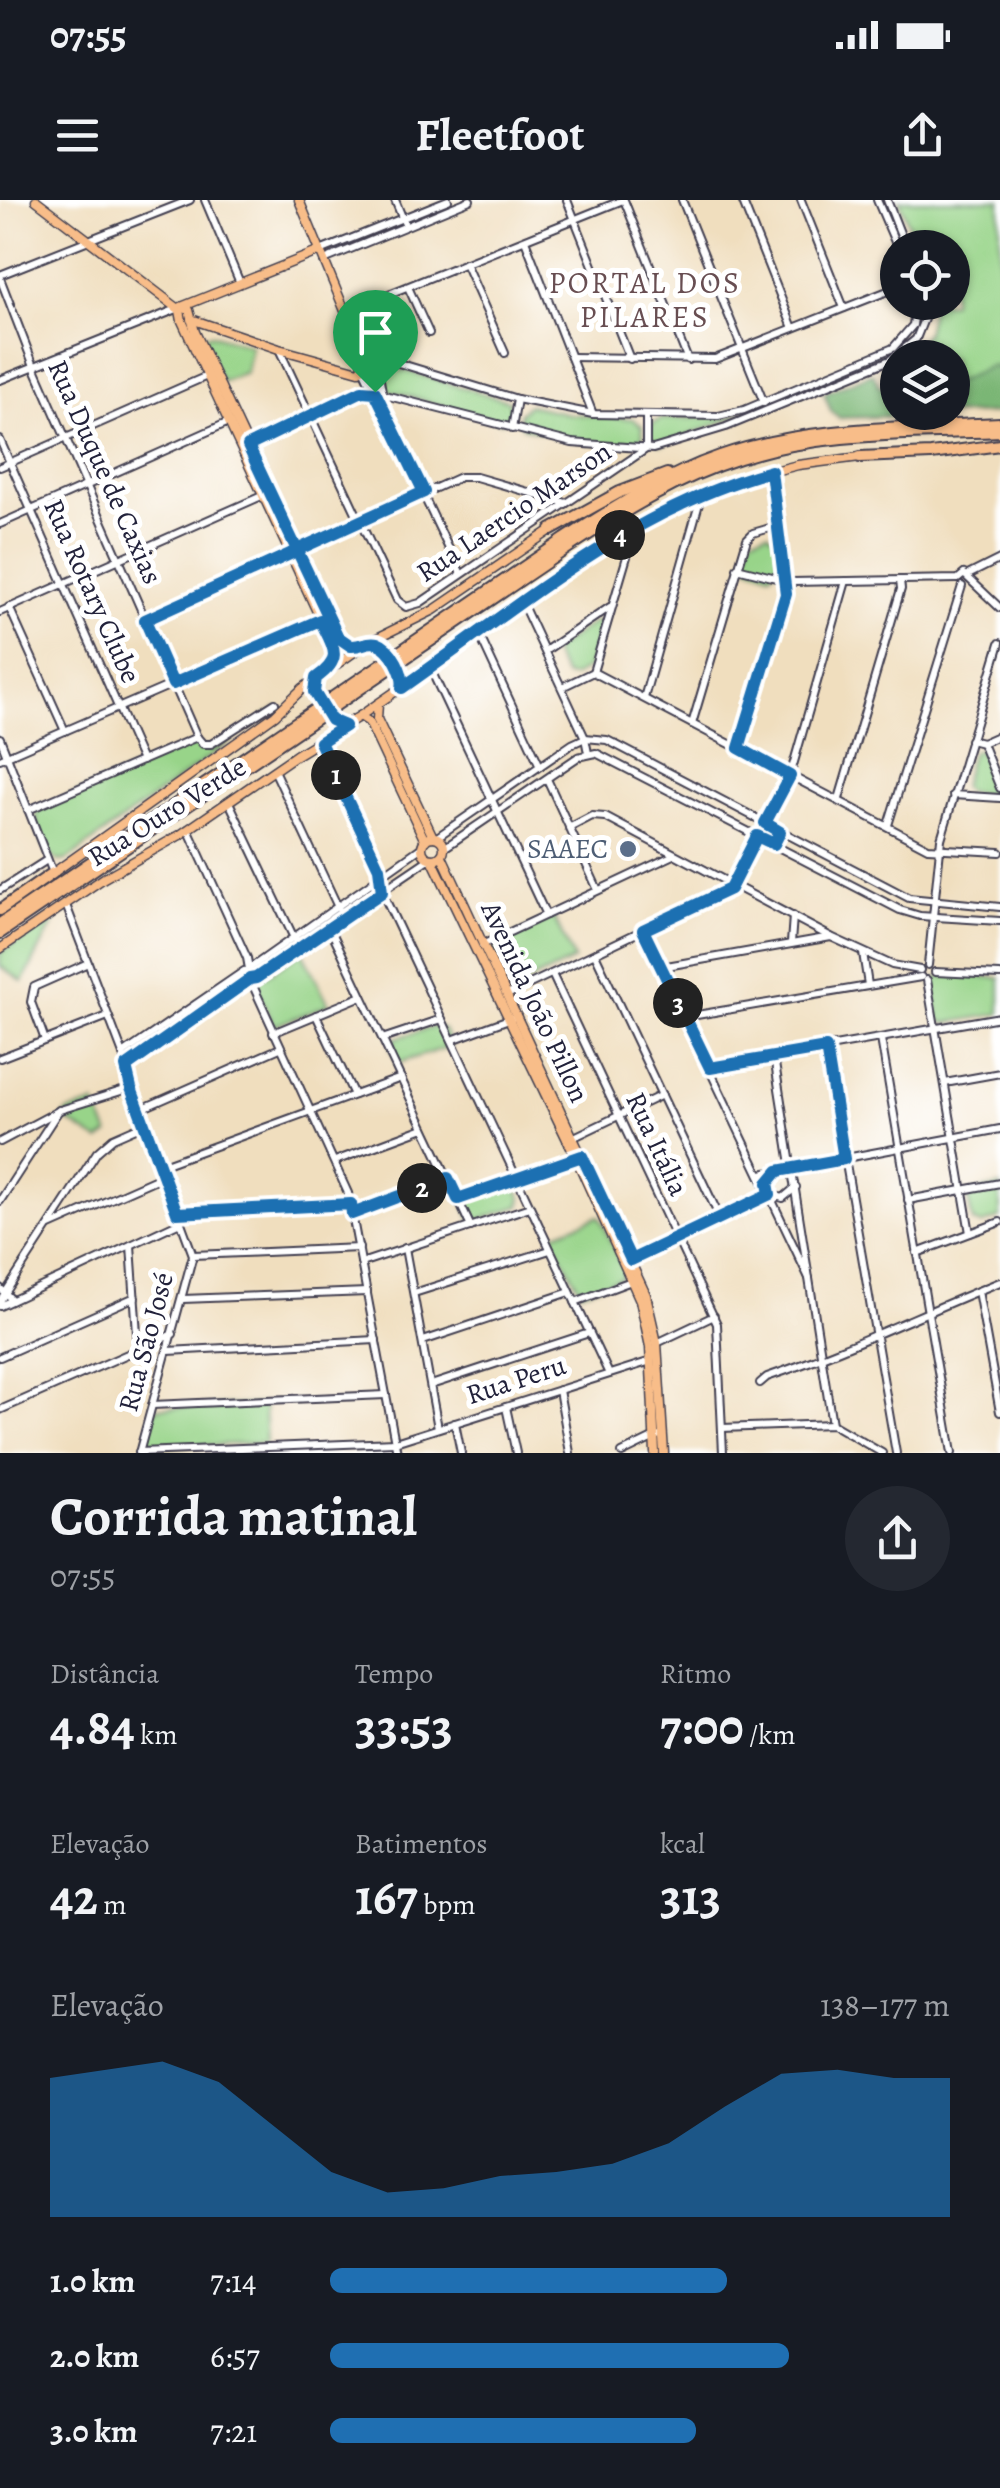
<!DOCTYPE html>
<html lang="pt">
<head>
<meta charset="utf-8">
<style>
  :root { --surface:#171b24; --page:#242831; --text:#f1f3f6; --muted:#9ea1a6; --accent:#1f6fb2 }
  body { margin:0; font-family:Alegreya,serif; background:var(--page); color:var(--text); height:100vh; display:flex; flex-direction:column; font-size:38px; white-space:nowrap }
  * { box-sizing:border-box; margin:0 }
  p { font-size:32px; color:var(--muted) }
  .icon { flex:none; width:55px; height:55px; fill:none; stroke:currentColor; stroke-width:2; stroke-linecap:round; stroke-linejoin:round }
  .map { position:relative; height:1253px; overflow:hidden }
  .panel { display:flex; flex-direction:column; background:var(--surface); flex:1 }
  .panel>* { flex:none }
  .fabs { position:absolute; left:880px; top:30px; display:grid; gap:20px }
  .fabs a { display:grid; place-items:center; width:90px; height:90px; border-radius:50%; background:var(--surface); box-shadow:0 2px 8px #0004; font-size:50px }
  .pin { position:absolute; display:grid; place-items:center; width:85px; height:85px; color:#fff; margin:-102px -42px; border-radius:50% 50% 50% 0; rotate:-45deg; box-shadow:0 0 10px #0007 }
  .pin .icon { rotate:45deg }
  .km { position:absolute; width:50px; height:50px; margin:-25px; border-radius:50%; background:#222; color:#fff; font-size:28px; line-height:50px; text-align:center }
  .round { display:grid; place-items:center; flex:none; width:105px; height:105px; border-radius:52px; background:var(--page) }
  .summary { display:flex; align-items:center; justify-content:space-between; height:170px; padding:0 50px }
  h1 { font-size:55px; font-weight:700; line-height:75px }
  .metrics { display:grid; grid-template-columns:repeat(3,1fr); gap:15px; height:170px; padding:10px 50px }
  .metrics div { display:grid; align-content:center }
  .metrics b { font-size:50px; font-weight:700 }
  .metrics small { font-size:28px; font-weight:400 }
  .metrics p { font-size:28px }
  .chart { height:280px; padding:20px 50px }
  .chart p { display:flex; justify-content:space-between }
  .chart svg { width:100%; height:180px; margin-top:10px; fill:var(--accent); opacity:.7 }
  ul { padding:0 50px; list-style:none; font-size:32px }
  li { display:grid; grid-template-columns:160px 120px 1fr; align-items:center; height:75px }
  li i { height:25px; border-radius:12px; background:var(--accent) }
  .status { display:flex; justify-content:space-between; align-items:center; height:70px; padding:0 50px; background:var(--surface); direction:ltr }
  .status svg { height:28px; fill:currentColor }
  header { display:flex; justify-content:space-between; align-items:center; height:130px; padding:0 50px; background:var(--surface); font-size:45px; font-weight:700 }
  .map>svg:first-child { display:block }
  .green { fill:#98d489; stroke:#5d7b62; stroke-width:2.5 }
  .forest { fill:#7ab675; stroke:#4e6c58; stroke-width:2.5 }
  .lines { fill:none; stroke-linecap:round; stroke-linejoin:round }
  .minor-casing { stroke:#413e4f; stroke-width:10 }
  .major-casing { stroke:#413e4f; stroke-width:11 }
  .highway-casing { stroke:#413e4f; stroke-width:14 }
  .minor { stroke:#fff; stroke-width:6 }
  .major { stroke:#f8bd89; stroke-width:8 }
  .highway { stroke:#f8bd89; stroke-width:10 }
  .major-bridge-casing { stroke:#413e4f; stroke-width:11; stroke-linecap:butt }
  .major-bridge { stroke:#f8bd89; stroke-width:8 }
  .route-casing { stroke:#fff; stroke-width:20 }
  .route { stroke:#1f6fb2; stroke-width:12 }
  .service-dot { fill:#5c6f8a; stroke:#fff; stroke-width:4 }
  .labels { text-anchor:middle; dominant-baseline:central; stroke-width:10; stroke-linejoin:round; paint-order:stroke }
  .street-label { font-size:28px; fill:#22223b; stroke:#fff }
  .service-label { font-size:28px; fill:#4e5e75; stroke:#fff; text-anchor:end }
  .neighbourhood-label { font-size:30px; letter-spacing:2.5px; fill:#684e52; stroke:#fff }
</style>
</head>
<body>
<div class="status"><b>07:55</b><svg viewBox="0 0 49 12"><path d="M0 12V9h3v3zM5 12V6h3v6zM10 12V3h3v9zM15 12V0h3v12zM26 1h20v11H26zM47 4h2v5h-2z"/></svg></div>
<header><svg class="icon" aria-label="menu" viewBox="0 0 24 24"><path d="M4 6h16M4 12h16M4 18h16"/></svg>Fleetfoot<svg class="icon" aria-label="share" viewBox="0 0 24 24"><path d="M12 15V3M7 8l5-5 5 5M5 13v7h14v-7"/></svg></header>
<div class="map">
<svg width="1000" height="1253" viewBox="0 0 1000 1253">
  <rect width="100%" height="100%" fill="#fff"/>
  <filter id="ink" filterUnits="userSpaceOnUse"><feTurbulence type="fractalNoise" baseFrequency=".01" numOctaves="2"/><feDisplacementMap in="SourceGraphic" scale="20" xChannelSelector="R" yChannelSelector="G"/><feConvolveMatrix kernelMatrix="1 2 1 2 8 2 1 2 1" color-interpolation-filters="sRGB"/></filter>
  <filter id="wash" filterUnits="userSpaceOnUse"><feTurbulence type="fractalNoise" baseFrequency=".0048" numOctaves="4" result="noise"/><feDisplacementMap in="SourceGraphic" scale="40" xChannelSelector="R" yChannelSelector="G"/><feGaussianBlur stdDeviation="2.25" result="paint"/><feColorMatrix in="noise" values="0 0 0 0 0 0 0 0 0 0 0 0 0 0 0 0 0 1.4 0 .05"/><feComposite in="paint" operator="in"/></filter>
  <g filter="url(#wash)">
    <rect width="100%" height="100%" fill="#f0debe"/>
    <!-- green -->
    <g class="green">
      <polygon points="899,0 1000,0 1000,168 990,167 953,184 952,158 906,157 926,133 932,103 952,102 952,48 913,47 909,37 913,35"/>
      <polygon points="211,134 251,146 246,172 222,182 202,141 206,135"/>
      <polygon points="392,167 509,201 512,215 503,222 497,221 387,190 384,175"/>
      <path d="M528 205 570 214 633 219 642 226 643 235 638 241C606 252 554 236 522 227L519 214Z"/>
      <polygon points="754,210 662,245 654,242 649,233 652,224 661,219 726,217"/>
      <polygon points="768,332 776,339 779,366 770,373 750,367 745,356 752,337"/>
      <polygon points="596,421 602,424 589,467 573,477 565,476 553,455 554,450"/>
      <path d="M278 507 67 660 58 661C45 654 33 624 38 610L191 544 210 549 218 547Z"/>
      <polygon points="979,549 996,587 990,594 967,592 962,586 971,553"/>
      <polygon points="57,716 23,782 0,766 0,753"/>
      <polygon points="553,716 574,760 511,790 493,756 496,745"/>
      <polygon points="302,752 329,804 274,826 256,786 259,780"/>
      <polygon points="946,775 1000,778 1000,814 945,823 939,820 933,784 937,778"/>
      <polygon points="437,826 444,830 451,846 398,863 391,847 396,838"/>
      <polygon points="95,904 109,934 99,941 63,918 67,912"/>
      <polygon points="514,984 522,998 520,1006 476,1021 471,1019 465,1005 466,1000"/>
      <polygon points="1000,986 1000,1018 981,1025 973,1022 968,1000 970,993"/>
      <polygon points="599,1016 624,1071 621,1078 581,1092 551,1035"/>
      <polygon points="264,1204 266,1243 145,1247 156,1208"/>
    </g>
    <!-- forest -->
    <polygon class="forest" points="990,166 1000,168 1000,213 839,218 831,211 824,193 873,173 879,186 897,187 898,212 952,212 953,184"/>
  </g>
  <g filter="url(#ink)">
    <g class="lines">
      <defs>
        <g id="minor">
          <polyline points="205,0 240,83"/>
          <polyline points="395,0 404,22"/>
          <polyline points="567,0 630,159"/>
          <polyline points="624,0 688,160"/>
          <polyline points="682,0 764,203"/>
          <polyline points="742,0 793,128"/>
          <polyline points="801,0 844,108"/>
          <polyline points="877,0 898,49"/>
          <polyline points="887,0 906,48"/>
          <polyline points="525,40 593,214"/>
          <polyline points="320,51 448,0"/>
          <polyline points="324,60 470,0"/>
          <polyline points="465,63 505,153"/>
          <polyline points="0,75 190,0"/>
          <polyline points="0,78 34,166 197,537"/>
          <polyline points="408,87 429,133"/>
          <polyline points="384,96 623,0"/>
          <polyline points="279,149 397,400 406,407 420,403 646,249 646,215"/>
          <polyline points="362,152 517,199 593,214 718,216 744,210 893,148 913,125 916,102"/>
          <polyline points="365,155 379,174 383,197"/>
          <polyline points="571,157 715,159 898,87"/>
          <polyline points="365,173 461,374"/>
          <polyline points="0,180 177,109"/>
          <polyline points="512,229 517,199"/>
          <polyline points="0,240 142,561"/>
          <polyline points="245,248 369,191 572,243 653,249 726,227 890,160 916,139 924,119 925,102"/>
          <polyline points="0,267 207,176"/>
          <polyline points="0,324 229,222"/>
          <polyline points="737,368 792,382 958,379 964,374 1000,408"/>
          <polyline points="968,375 1000,359"/>
          <polyline points="522,403 585,538 588,553"/>
          <polyline points="9,407 65,531"/>
          <polyline points="0,412 264,295"/>
          <polyline points="145,420 460,277 476,277 566,303"/>
          <polyline points="478,432 540,566"/>
          <polyline points="545,451 610,407"/>
          <polyline points="430,468 546,715"/>
          <polyline points="593,472 636,326"/>
          <polyline points="562,487 593,472 928,648 1000,652"/>
          <polyline points="644,498 702,293"/>
          <polyline points="692,524 747,339 753,333 777,326"/>
          <polyline points="197,537 203,544 211,544 275,503"/>
          <polyline points="0,538 53,673"/>
          <polyline points="970,540 982,543 1000,535"/>
          <polyline points="320,542 379,667 382,692 609,1174"/>
          <polyline points="982,543 1000,588"/>
          <polyline points="739,548 786,394 771,271"/>
          <polyline points="0,559 321,420"/>
          <polyline points="274,570 343,718"/>
          <polyline points="547,579 598,690"/>
          <polyline points="953,595 1000,598"/>
          <polyline points="839,599 901,389 900,380"/>
          <polyline points="229,602 293,736 302,747"/>
          <polyline points="28,610 197,537"/>
          <polyline points="765,623 790,576 846,381"/>
          <polyline points="888,625 962,386"/>
          <polyline points="569,628 592,616 605,617 831,737 892,765 920,770"/>
          <polyline points="188,629 247,758 249,769 422,647"/>
          <polyline points="437,637 572,544 585,538 607,540 909,698 1000,707"/>
          <polyline points="444,648 578,557 596,553 900,710 920,716 1000,721"/>
          <polyline points="0,690 47,660"/>
          <polyline points="66,705 123,854 131,888 193,1055 139,1253"/>
          <polyline points="330,728 471,1027"/>
          <polyline points="643,730 809,1078"/>
          <polyline points="791,743 793,716"/>
          <polyline points="482,745 674,655"/>
          <polyline points="863,753 868,785"/>
          <polyline points="595,754 720,1018"/>
          <polyline points="928,765 941,639 1000,443"/>
          <polyline points="661,767 831,737"/>
          <polyline points="935,772 1000,775"/>
          <polyline points="552,774 717,1124 723,1253"/>
          <polyline points="253,778 429,659"/>
          <polyline points="927,780 970,1033"/>
          <polyline points="507,795 729,689 757,636"/>
          <polyline points="316,815 354,895"/>
          <polyline points="685,817 921,777"/>
          <polyline points="273,833 362,796"/>
          <polyline points="382,839 442,819"/>
          <polyline points="881,839 952,1253"/>
          <polyline points="45,840 31,802 34,787 88,763"/>
          <polyline points="452,840 517,816"/>
          <polyline points="826,848 896,1253"/>
          <polyline points="123,854 244,771"/>
          <polyline points="774,857 832,1224"/>
          <polyline points="0,858 108,816"/>
          <polyline points="126,867 250,779 348,993 397,1253"/>
          <polyline points="709,868 1000,817"/>
          <polyline points="945,883 1000,873"/>
          <polyline points="139,910 280,848"/>
          <polyline points="568,940 662,895"/>
          <polyline points="0,942 60,910 131,888"/>
          <polyline points="335,961 424,928"/>
          <polyline points="160,966 401,878"/>
          <polyline points="761,974 1000,929"/>
          <polyline points="769,994 783,998 796,987"/>
          <polyline points="458,999 579,957"/>
          <polyline points="908,1000 1000,983"/>
          <polyline points="0,1001 59,910"/>
          <polyline points="177,1013 351,1004"/>
          <polyline points="352,1013 448,978"/>
          <polyline points="50,1026 163,976"/>
          <polyline points="131,1045 138,1149"/>
          <polyline points="405,1048 438,1228"/>
          <polyline points="917,1053 1000,1022"/>
          <polyline points="193,1055 359,1048"/>
          <polyline points="626,1062 769,994"/>
          <polyline points="361,1063 530,1007"/>
          <polyline points="0,1088 12,1100"/>
          <polyline points="978,1091 1000,1212"/>
          <polyline points="414,1093 550,1050"/>
          <polyline points="183,1099 367,1092"/>
          <polyline points="0,1101 97,952 113,938 145,924"/>
          <polyline points="575,1102 634,1080"/>
          <polyline points="0,1106 180,1022"/>
          <polyline points="423,1141 570,1092"/>
          <polyline points="657,1143 714,1116"/>
          <polyline points="168,1151 376,1140"/>
          <polyline points="0,1157 135,1097"/>
          <path d="M760 1183 767 1177C847 1150 922 1113 1000 1082"/>
          <polyline points="431,1185 589,1133"/>
          <polyline points="559,1190 570,1253"/>
          <polyline points="152,1205 386,1195"/>
          <polyline points="506,1207 516,1253"/>
          <polyline points="0,1210 173,1134"/>
          <polyline points="455,1223 461,1253"/>
          <polyline points="722,1228 832,1224 882,1253"/>
          <polyline points="139,1252 395,1242 651,1161"/>
          <polyline points="622,1253 657,1236"/>
        </g>
        <g id="major">
          <polyline points="36,0 180,110"/>
          <polyline points="181,107 320,51"/>
          <polyline points="184,108 189,110 195,132 338,437 346,445 361,447"/>
          <polyline points="180,110 182,121 333,446 332,466"/>
          <polyline points="191,119 279,149 359,171 363,167 362,152 299,0"/>
          <polyline points="378,504 377,519 433,637"/>
          <polyline points="360,516 369,522 425,641"/>
          <circle cx="433" cy="648" r="11"/>
          <polyline points="442,656 646,1095 657,1143 664,1253"/>
          <polyline points="432,659 576,958 640,1100 650,1147 655,1253"/>
          <polyline points="53,673 275,515 303,488 367,443 434,410 551,330"/>
          <polyline points="0,749 104,678 180,635 296,555 360,516 636,325 703,292 735,281 798,265 860,257"/>
        </g>
        <g id="highway">
          <polyline points="860,257 931,254 1000,245"/>
          <polyline points="551,330 620,292 667,274"/>
          <polyline points="0,710 53,673"/>
          <path d="M0 724 565 339C613 308 665 275 720 256 810 225 906 228 1000 223"/>
          <path d="M0 733 569 347C622 312 679 277 740 258 824 231 913 235 1000 231"/>
        </g>
      </defs>
      <!-- minor casing -->
      <use href="#minor" class="minor-casing"/>
      <!-- major casing -->
      <use href="#major" class="major-casing"/>
      <!-- highway casing -->
      <use href="#highway" class="highway-casing"/>
      <!-- minor -->
      <use href="#minor" class="minor"/>
      <!-- major -->
      <use href="#major" class="major"/>
      <!-- highway -->
      <use href="#highway" class="highway"/>
      <defs>
        <g id="major-bridge">
          <polyline points="385,448 402,472"/>
          <polyline points="315,496 331,520"/>
        </g>
      </defs>
      <!-- major-bridge casing -->
      <use href="#major-bridge" class="major-bridge-casing"/>
      <!-- major-bridge -->
      <use href="#major-bridge" class="major-bridge"/>
    </g>
  </g>
  <g class="lines" filter="url(#ink)">
    <defs>
      <path id="route" d="M375 192 424 292 297 350 290 354 145 420 173 484 320 420C333 447 345 458 316 478L314 492 331 520 345 526 320 542 379 668 382 692 256 778 250 779 126 867 131 888 177 1013 351 1004 352 1014 448 978 458 999 582 956 631 1060 770 994 768 983 778 971 844 959 826 848 710 868 643 730 730 689 757 636 774 644 780 632 765 623 790 576 739 548 786 394 771 271C629 310 521 405 402 488 405 474 392 448 377 443 368 440 361 447 351 446L338 437 248 246 362 191 375 192"/>
    </defs>
    <!-- route casing -->
    <use href="#route" class="route-casing"/>
    <!-- route -->
    <use href="#route" class="route"/>
  </g>
  <!-- markers -->
  <circle class="service-dot" cx="628" cy="649" r="10"/>
  <g class="labels">
    <!-- street labels -->
    <g class="street-label">
      <text transform="translate(105 272) rotate(66)">Rua Duque de Caxias</text>
      <text transform="translate(514 312) rotate(-34)">Rua Laercio Marson</text>
      <text transform="translate(92 391) rotate(66)">Rua Rotary Clube</text>
      <text transform="translate(167 612) rotate(-32)">Rua Ouro Verde</text>
      <text transform="translate(535 802) rotate(65)">Avenida João Pillon</text>
      <text transform="translate(657 944) rotate(65)">Rua Itália</text>
      <text transform="translate(146 1142) rotate(-75)">Rua São José</text>
      <text transform="translate(516 1180) rotate(-18)">Rua Peru</text>
    </g>
    <!-- service labels -->
    <g class="service-label">
      <text x="608" y="649">SAAEC</text>
    </g>
    <!-- neighbourhood labels -->
    <g class="neighbourhood-label">
      <text x="645" y="83">PORTAL DOS<tspan x="645" dy="34">PILARES</tspan></text>
    </g>
  </g>
</svg>
<div class="fabs">
<a><svg class="icon" aria-label="locate" viewBox="0 0 24 24"><circle cx="12" cy="12" r="6"/><path d="M12 2v4M12 18v4M2 12h4M18 12h4"/></svg></a>
<a><svg class="icon" aria-label="layers" viewBox="0 0 24 24"><path d="M12 4l9 5-9 5-9-5zM3 14l9 5 9-5"/></svg></a>
</div>
<div class="pin" style="left:375px;top:192px;background:#1e9e55"><svg class="icon" aria-label="arrive" viewBox="0 0 24 24"><path d="M6 21V4h12l-3 4 3 4H6"/></svg></div>
<b class="km" style="left:336px;top:575px">1</b>
<b class="km" style="left:422px;top:988px">2</b>
<b class="km" style="left:678px;top:803px">3</b>
<b class="km" style="left:620px;top:335px">4</b>
</div>
<section class="panel">
<div class="summary"><div><h1>Corrida matinal</h1><p>07:55</p></div><a class="round"><svg class="icon" aria-label="share" viewBox="0 0 24 24"><path d="M12 15V3M7 8l5-5 5 5M5 13v7h14v-7"/></svg></a></div>
<div class="metrics">
<div><p>Distância</p><b>4.84<small> km</small></b></div>
<div><p>Tempo</p><b>33:53</b></div>
<div><p>Ritmo</p><b>7:00<small> /km</small></b></div>
</div>
<div class="metrics">
<div><p>Elevação</p><b>42<small> m</small></b></div>
<div><p>Batimentos</p><b>167<small> bpm</small></b></div>
<div><p>kcal</p><b>313</b></div>
</div>
<div class="chart"><p><span>Elevação</span>138–177 m</p>
<svg viewBox="0 0 160 44" preserveAspectRatio="none"><path d="M0 44V10L10 8L20 6L30 11L40 22L50 33L60 38L70 37L80 34L90 33L100 31L110 26L120 17L130 9L140 8L150 10L160 10V44z"/></svg>
</div>
<ul>
<li><b>1.0 km</b>7:14<i style="width:64%"></i></li>
<li><b>2.0 km</b>6:57<i style="width:74%"></i></li>
<li><b>3.0 km</b>7:21<i style="width:59%"></i></li>
</ul>
</section>
</body>
</html>
